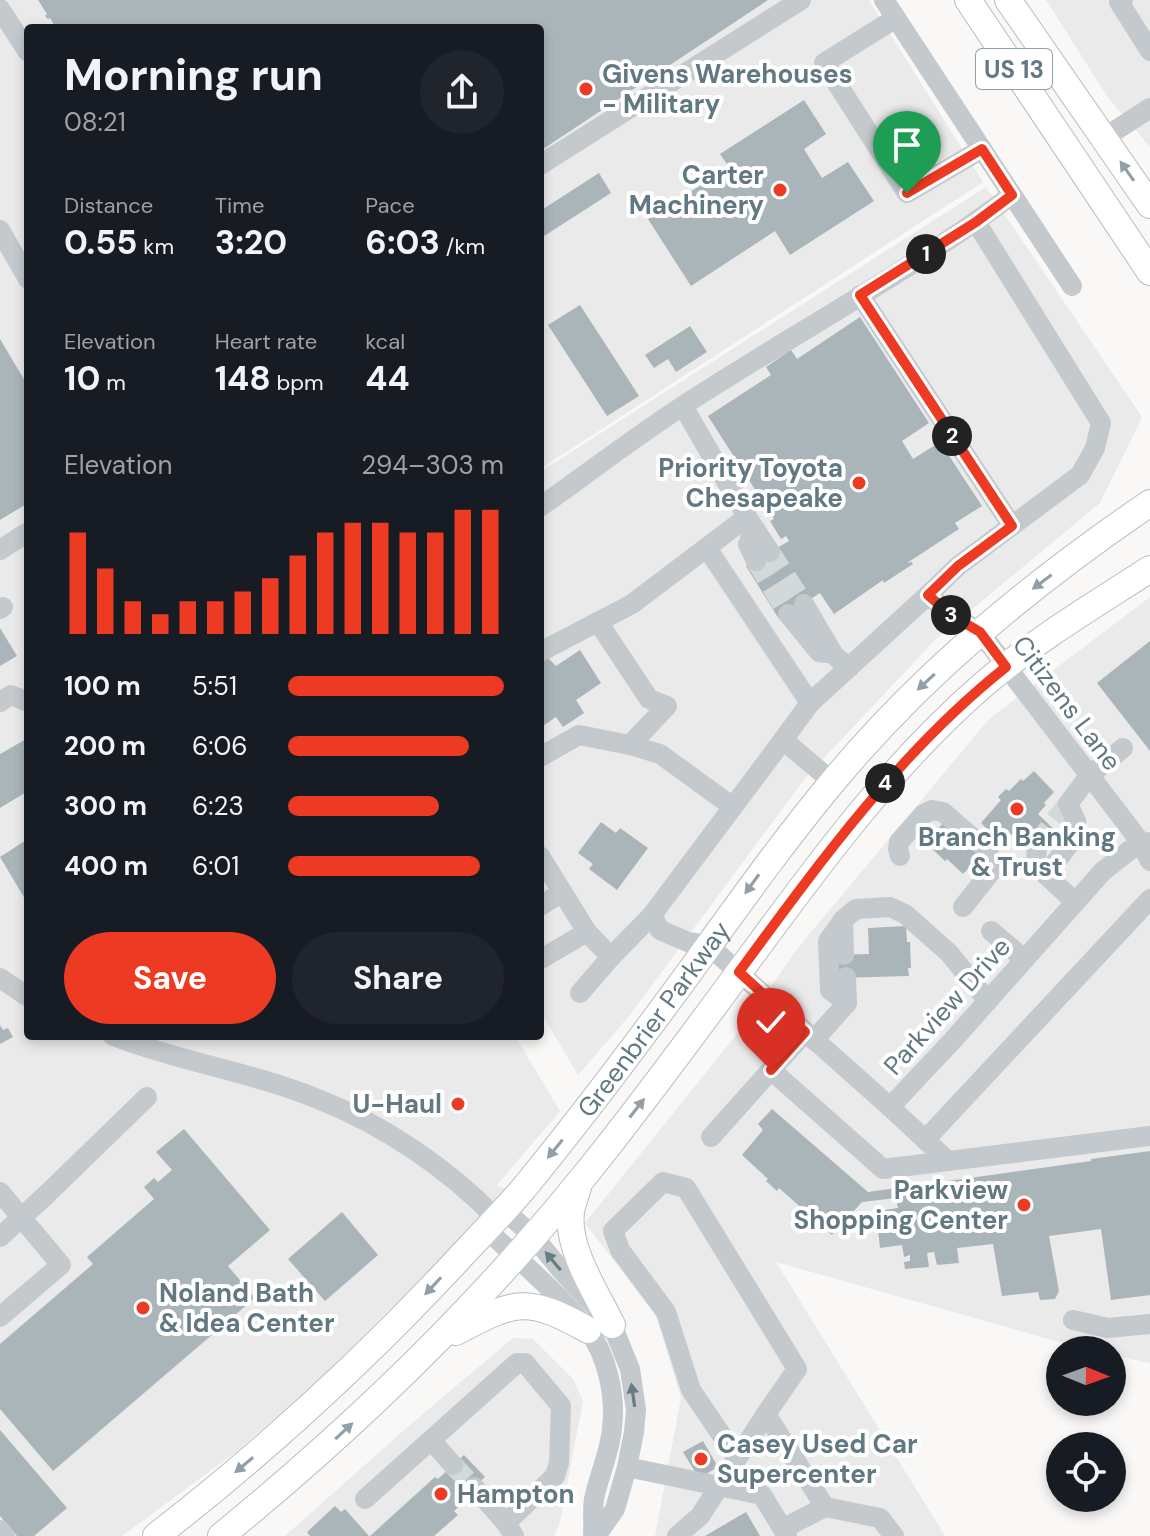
<!DOCTYPE html>
<html lang="en">
<head>
<meta charset="utf-8">
<style>
  :root { --surface:#171b24; --page:#20242c; --text:#f1f3f6; --muted:#9ea1a6; --accent:#ec3b22 }
  body { margin:0; font-family:"DM Sans",sans-serif; background:var(--page); color:var(--text); height:100vh; display:flex; flex-direction:column; font-size:30px; white-space:nowrap }
  * { box-sizing:border-box; margin:0 }
  p { font-size:26px; color:var(--muted) }
  .icon { flex:none; width:44px; height:44px; fill:none; stroke:currentColor; stroke-width:2; stroke-linecap:round; stroke-linejoin:round }
  .map { position:relative; flex:1; overflow:hidden }
  .drawer { position:absolute; left:24px; top:24px; width:520px; height:1016px; display:flex; flex-direction:column; background:var(--surface); border-radius:8px; box-shadow:0 4px 12px #0003 }
  .drawer>* { flex:none }
  .needle { width:52px; rotate:91deg }
  .controls { position:absolute; left:1046px; top:1336px; display:grid; gap:16px }
  .controls a { display:grid; place-items:center; width:80px; height:80px; border-radius:50%; background:var(--surface); box-shadow:0 4px 12px #0003; font-size:40px }
  .pin { position:absolute; display:grid; place-items:center; width:68px; height:68px; color:#fff; margin:-82px -34px; border-radius:50% 50% 50% 0; rotate:-45deg; box-shadow:0 0 8px #0007 }
  .pin .icon { rotate:45deg }
  .km { position:absolute; width:40px; height:40px; margin:-20px; border-radius:50%; background:#222; color:#fff; font-size:22px; line-height:40px; text-align:center }
  .round { display:grid; place-items:center; flex:none; width:84px; height:84px; border-radius:42px; background:var(--page) }
  .headline { display:flex; align-items:center; justify-content:space-between; height:136px; padding:0 40px }
  h1 { font-size:44px; font-weight:700; line-height:60px }
  .figures { display:grid; grid-template-columns:repeat(3,1fr); gap:12px; height:136px; padding:8px 40px }
  .figures div { display:grid; align-content:center }
  .figures b { font-size:34px; font-weight:700 }
  .figures small { font-size:22px; font-weight:400 }
  .figures p { font-size:22px }
  .chart { height:224px; padding:16px 40px }
  .chart p { display:flex; justify-content:space-between }
  .chart svg { width:100%; height:144px; margin-top:8px; stroke:var(--accent); stroke-width:6 }
  .primary-button { display:flex; gap:16px; margin-top:auto; padding:16px 40px }
  .primary-button a { flex:1; height:92px; border-radius:48px; background:var(--accent); color:#fff; font-size:32px; font-weight:700; line-height:92px; text-align:center }
  .primary-button a+a { background:var(--page); color:var(--text) }
  ul { padding:0 40px; list-style:none; font-size:26px }
  li { display:grid; grid-template-columns:128px 96px 1fr; align-items:center; height:60px }
  li i { height:20px; border-radius:10px; background:var(--accent) }
  .map>svg:first-child { display:block }
  .built { fill:#e9eae9 }
  .building { fill:#aab5b9 }
  .lines { fill:none; stroke-linecap:round; stroke-linejoin:round }
  .minor-tunnel { stroke:#d3d8d9; stroke-width:20; stroke-dasharray:20 10; stroke-linecap:butt }
  .major-casing { stroke:#b7bdc0; stroke-width:28 }
  .minor { stroke:#c3c9cc; stroke-width:20 }
  .major { stroke:#fff; stroke-width:26 }
  .oneway { fill:#91a0a8 }
  .oneway2 { fill:#677c86 }
  .route-casing { stroke:#fff; stroke-width:16 }
  .route { stroke:#ec3b22; stroke-width:10 }
  .poi-dot { fill:#ec3b22; stroke:#fff; stroke-width:3 }
  .labels { text-anchor:middle; dominant-baseline:central; stroke-width:8; stroke-linejoin:round; paint-order:stroke }
  .shield { fill:#fff; stroke:#91a0a8; stroke-width:2 }
  .shield-label { font-size:24px; font-weight:bold; fill:#627882 }
  .poi-label { font-size:26px; font-weight:bold; fill:#627882; stroke:#fff; text-anchor:start }
  .street-label { font-size:26px; fill:#627882; stroke:#fff }
</style>
</head>
<body>
<div class="map">
<svg width="1150" height="1536" viewBox="0 0 1150 1536">
  <rect width="100%" height="100%" fill="#f9f8f6"/>
  <!-- built -->
  <g class="built">
    <polygon points="0,0 869,0 983,182 540,469 540,28 28,28 28,1036 515,1036 560,1111 497,1185 506,1189 460,1240 317,1382 236,1452 122,1536 0,1536"/>
    <polygon points="1046,0 1150,0 1150,147 1109,99"/>
    <polygon points="986,187 1142,417 1100,503 935,640 806,777 629,1016 578,1075 540,1011 540,472"/>
    <polygon points="1150,597 1150,1363 1112,1355 1112,1350 1088,1350 776,1262 945,1536 655,1536 681,1398 656,1316 585,1223 744,1025 797,949 989,719"/>
    <polygon points="513,1338 533,1339 573,1379 583,1401 560,1522 554,1536 285,1536 411,1424"/>
  </g>
  <!-- building -->
  <g class="building">
    <polygon points="38,0 768,0 540,151 540,28 56,28 50,18 48,19 45,16 47,14"/>
    <polygon points="804,100 826,134 804,149 822,178 848,162 874,201 790,255 775,231 691,286 648,219 729,167 720,154"/>
    <polygon points="599,173 611,193 541,238 540,211"/>
    <polygon points="580,305 639,396 607,416 548,325"/>
    <polygon points="860,317 929,423 902,441 913,459 940,442 982,506 955,523 959,529 907,563 912,562 913,564 884,583 883,580 834,614 820,593 779,619 746,566 789,541 786,536 781,539 770,521 774,519 708,416 771,375 766,367 791,350 797,359"/>
    <polygon points="690,326 707,352 676,372 668,359 654,368 645,355"/>
    <polygon points="0,339 28,386 28,503 0,520"/>
    <polygon points="0,628 17,656 0,666"/>
    <polygon points="1150,641 1150,751 1097,683"/>
    <polygon points="580,650 601,683 576,700 584,713 563,727 556,717 540,728 540,670 543,668 540,663 548,658 556,666"/>
    <polygon points="28,738 28,791 0,808 0,754"/>
    <polygon points="1034,771 1054,792 1044,803 1046,805 1038,814 1061,836 1049,848 1026,825 1014,836 1011,834 1002,844 981,823 1001,800 998,797 1006,789 1009,791 1021,779 1023,781"/>
    <polygon points="601,822 616,833 620,828 648,848 617,890 589,869 593,864 578,853"/>
    <polygon points="944,822 980,856 963,874 947,859 945,861 926,843"/>
    <polygon points="28,839 28,904 0,857"/>
    <polygon points="906,926 907,942 910,942 911,968 908,968 909,976 836,978 835,955 869,954 868,928"/>
    <polygon points="0,1025 3,1030 8,1028 13,1037 0,1044"/>
    <polygon points="772,1109 868,1192 1091,1161 1091,1159 1150,1151 1150,1295 1111,1300 1101,1229 1049,1236 1059,1291 1055,1299 1040,1300 1038,1292 1002,1296 993,1244 957,1248 959,1263 937,1265 934,1252 927,1253 929,1267 905,1269 904,1262 910,1261 910,1255 904,1257 902,1245 880,1248 876,1211 898,1208 896,1198 862,1202 832,1235 779,1188 777,1191 766,1181 768,1179 742,1155 763,1130 758,1124"/>
    <polygon points="184,1129 270,1230 228,1266 255,1298 53,1471 0,1409 0,1344 93,1264 87,1257 154,1199 144,1187 154,1178 158,1182 172,1170 156,1152"/>
    <polygon points="342,1212 378,1255 325,1301 288,1259"/>
    <polygon points="0,1430 67,1508 34,1536 17,1536 0,1516"/>
    <polygon points="703,1441 718,1467 699,1478 683,1452"/>
    <polygon points="464,1455 485,1477 458,1501 461,1504 454,1511 458,1515 434,1536 370,1536 435,1477 438,1479"/>
    <polygon points="335,1506 341,1512 345,1509 369,1536 310,1536 307,1532"/>
    <polygon points="746,1512 760,1536 705,1536"/>
  </g>
  <g class="lines">
    <!-- minor-tunnel -->
    <g class="minor-tunnel">
      <polyline points="770,552 804,604"/>
      <polyline points="756,561 788,614"/>
      <polyline points="1037,844 1068,804"/>
      <polyline points="453,1465 474,1487"/>
    </g>
    <defs>
      <g id="major">
        <polyline points="968,0 1150,272"/>
        <polyline points="1008,0 1150,205"/>
        <path d="M578 1187C576 1195 572 1204 571 1212 566 1248 597 1294 612 1325"/>
        <path d="M456 1332C516 1300 527 1296 588 1330"/>
        <path id="s1" d="M156 1536C267 1450 370 1355 465 1252 485 1231 505 1210 524 1188 582 1117 637 1044 691 970 738 905 784 840 835 779 925 671 1034 582 1150 503"/>
        <path d="M221 1536C356 1426 481 1305 590 1169 647 1098 700 1025 754 952 823 858 894 762 983 685 1034 641 1093 606 1150 569"/>
      </g>
    </defs>
    <!-- major casing -->
    <use href="#major" class="major-casing"/>
    <!-- minor -->
    <g class="minor">
      <polyline points="884,0 1072,286"/>
      <polyline points="1123,0 1119,2 1150,51"/>
      <polyline points="0,9 28,52"/>
      <polyline points="896,18 824,63 907,193 982,149"/>
      <polyline points="1104,138 1150,108"/>
      <polyline points="540,165 801,0"/>
      <polyline points="976,222 1101,423 1095,448 1080,475 958,566 928,595 951,615 980,632 1142,844 1150,861"/>
      <polyline points="0,230 28,279"/>
      <polyline points="860,295 1012,526"/>
      <path d="M540 507C588 473 635 437 684 405 793 334 908 273 1012 195"/>
      <polyline points="747,517 770,552"/>
      <polyline points="755,529 748,544 756,561"/>
      <polyline points="707,548 810,703 783,740 833,782"/>
      <polyline points="0,550 28,532"/>
      <polyline points="804,604 834,655 849,668"/>
      <polyline points="0,609 3,607"/>
      <polyline points="788,614 819,652 826,653"/>
      <polyline points="540,652 632,604 747,517 683,406"/>
      <polyline points="0,702 11,695 28,702"/>
      <polyline points="810,703 928,595"/>
      <polyline points="783,740 652,915 660,930 688,942 708,945 890,1107 948,1161 1150,1136"/>
      <polyline points="630,745 660,754 733,807"/>
      <polyline points="540,757 579,735 630,745 667,706 649,699 598,622"/>
      <polyline points="1037,844 1036,860 1046,875 1075,902"/>
      <polyline points="540,856 587,932 611,957 652,915"/>
      <polyline points="900,856 898,849 899,842 924,814 932,810 943,812 988,851 991,863 990,873 963,907"/>
      <polyline points="1046,875 1076,835 1076,821 1068,804 1089,776 1123,748"/>
      <polyline points="540,906 561,893"/>
      <polyline points="843,920 828,941 830,990 847,1003"/>
      <polyline points="991,931 1024,959"/>
      <polyline points="844,955 843,920 856,909 890,907 905,914 949,953 988,1001"/>
      <polyline points="541,959 587,932"/>
      <polyline points="0,978 28,997"/>
      <polyline points="580,993 611,957"/>
      <path d="M113 1036C180 1062 252 1072 318 1099 384 1125 447 1168 496 1218"/>
      <polyline points="814,1040 847,1003 846,977"/>
      <polyline points="771,1070 883,1169 948,1161"/>
      <polyline points="890,1107 953,1040 1103,871 1130,850 1150,842"/>
      <polyline points="711,1137 805,1032"/>
      <polyline points="925,1140 1150,899"/>
      <polyline points="0,1192 61,1265 0,1317"/>
      <polyline points="503,1209 534,1237 561,1270 612,1325 630,1369 636,1410 634,1432 627,1467 615,1509 596,1536"/>
      <path d="M486 1229C519 1260 559 1294 587 1329 607 1354 616 1396 612 1428 610 1452 599 1475 594 1499 592 1511 594 1524 593 1536"/>
      <polyline points="0,1237 45,1196 147,1097"/>
      <polyline points="1073,1320 1108,1328 1150,1324"/>
      <polyline points="431,1440 453,1465"/>
      <polyline points="737,1458 691,1390 666,1312 620,1250 613,1231 663,1182 686,1188 797,1369 766,1414"/>
      <polyline points="627,1467 762,1495 787,1536"/>
      <polyline points="474,1487 506,1523"/>
      <polyline points="365,1499 517,1363 525,1363 561,1406 559,1463 555,1476 506,1523 514,1536"/>
      <polyline points="784,1528 825,1507"/>
      <polyline points="0,1530 5,1536"/>
      <polyline points="677,1536 700,1516 766,1414 825,1507 880,1518 894,1536"/>
    </g>
    <!-- major -->
    <use href="#major" class="major"/>
  </g>
  <!-- one-way arrows -->
  <defs><path id="oneway-solid" d="M-6-.8H1V-3.2L6.5 0L1 3.2V.8H-6Z" transform="scale(2)"/></defs>
  <g class="oneway">
    <use href="#oneway-solid" transform="translate(1127 171) rotate(-125)"/>
    <use href="#oneway-solid" transform="translate(1042 582) rotate(143)"/>
    <use href="#oneway-solid" transform="translate(926 682) rotate(137)"/>
    <use href="#oneway-solid" transform="translate(752 884) rotate(126)"/>
    <use href="#oneway-solid" transform="translate(637 1108) rotate(-52)"/>
    <use href="#oneway-solid" transform="translate(555 1149) rotate(129)"/>
    <use href="#oneway-solid" transform="translate(433 1286) rotate(133)"/>
    <use href="#oneway-solid" transform="translate(344 1431) rotate(-43)"/>
    <use href="#oneway-solid" transform="translate(244 1465) rotate(140)"/>
  </g>
  <g class="oneway2">
    <use href="#oneway-solid" transform="translate(553 1261) rotate(-130)"/>
    <use href="#oneway-solid" transform="translate(633 1395) rotate(-98)"/>
  </g>
  <g class="lines">
    <defs>
      <path id="route" d="M771 1070 805 1032 739 972C819 863 900 751 1006 667L980 632 951 615 928 595 958 566 1012 526 860 295 976 222 1012 195 982 149 907 193"/>
    </defs>
    <!-- route casing -->
    <use href="#route" class="route-casing"/>
    <!-- route -->
    <use href="#route" class="route"/>
  </g>
  <!-- markers -->
  <g class="poi-dot">
    <circle cx="586" cy="89" r="8"/>
    <circle cx="780" cy="190" r="8"/>
    <circle cx="859" cy="483" r="8"/>
    <circle cx="1017" cy="809" r="8"/>
    <circle cx="458" cy="1104" r="8"/>
    <circle cx="1024" cy="1205" r="8"/>
    <circle cx="143" cy="1308" r="8"/>
    <circle cx="701" cy="1459" r="8"/>
    <circle cx="441" cy="1494" r="8"/>
  </g>
  <g class="labels">
    <!-- shield labels -->
    <rect class="shield" x="976" y="49" width="76" height="40" rx="6"/>
    <g class="shield-label">
      <text x="1014" y="69">US 13</text>
    </g>
    <!-- poi labels -->
    <g class="poi-label">
      <text x="602" y="74">Givens Warehouses<tspan x="602" dy="30">- Military</tspan></text>
      <text x="764" y="175" text-anchor="end">Carter<tspan x="764" dy="30">Machinery</tspan></text>
      <text x="843" y="468" text-anchor="end">Priority Toyota<tspan x="843" dy="30">Chesapeake</tspan></text>
      <text x="1017" y="837" text-anchor="middle">Branch Banking<tspan x="1017" dy="30">&amp; Trust</tspan></text>
      <text x="442" y="1104" text-anchor="end">U-Haul</text>
      <text x="1008" y="1190" text-anchor="end">Parkview<tspan x="1008" dy="30">Shopping Center</tspan></text>
      <text x="159" y="1293">Noland Bath<tspan x="159" dy="30">&amp; Idea Center</tspan></text>
      <text x="717" y="1444">Casey Used Car<tspan x="717" dy="30">Supercenter</tspan></text>
      <text x="457" y="1494">Hampton</text>
    </g>
    <!-- street labels -->
    <g class="street-label">
      <text transform="translate(1067 703) rotate(53)">Citizens Lane</text>
      <text transform="translate(947 1006) rotate(-48)">Parkview Drive</text>
      <text stroke="none"><textPath href="#s1" startOffset="720">Greenbrier Parkway</textPath></text>
    </g>
  </g>
</svg>
<div class="controls">
<a><svg class="needle" viewBox="-14 -14 28 28"><path d="M0-13l5 13h-10z" fill="#e53935"/><path d="M0 13l5-13h-10z" fill="#9ea1a6"/></svg></a>
<a><svg class="icon" aria-label="locate" viewBox="0 0 24 24"><circle cx="12" cy="12" r="6"/><path d="M12 2v4M12 18v4M2 12h4M18 12h4"/></svg></a>
</div>
<div class="pin" style="left:907px;top:193px;background:#1e9e55"><svg class="icon" aria-label="arrive" viewBox="0 0 24 24"><path d="M6 21V4h12l-3 4 3 4H6"/></svg></div>
<div class="pin" style="left:771px;top:1070px;background:#d93025"><svg class="icon" aria-label="check" viewBox="0 0 24 24"><path d="M5 12l5 5 9-10"/></svg></div>
<b class="km" style="left:926px;top:254px">1</b>
<b class="km" style="left:952px;top:436px">2</b>
<b class="km" style="left:951px;top:615px">3</b>
<b class="km" style="left:885px;top:783px">4</b>
<section class="drawer">
<div class="headline"><div><h1>Morning run</h1><p>08:21</p></div><a class="round"><svg class="icon" aria-label="share" viewBox="0 0 24 24"><path d="M12 15V3M7 8l5-5 5 5M5 13v7h14v-7"/></svg></a></div>
<div class="figures">
<div><p>Distance</p><b>0.55<small> km</small></b></div>
<div><p>Time</p><b>3:20</b></div>
<div><p>Pace</p><b>6:03<small> /km</small></b></div>
</div>
<div class="figures">
<div><p>Elevation</p><b>10<small> m</small></b></div>
<div><p>Heart rate</p><b>148<small> bpm</small></b></div>
<div><p>kcal</p><b>44</b></div>
</div>
<div class="chart"><p><span>Elevation</span>294–303 m</p>
<svg viewBox="0 0 160 44" preserveAspectRatio="none"><path d="M5 44V13M15 44V24M25 44V34M35 44V38M45 44V34M55 44V34M65 44V31M75 44V27M85 44V20M95 44V13M105 44V10M115 44V10M125 44V13M135 44V13M145 44V6M155 44V6"/></svg>
</div>
<ul>
<li><b>100 m</b>5:51<i style="width:100%"></i></li>
<li><b>200 m</b>6:06<i style="width:84%"></i></li>
<li><b>300 m</b>6:23<i style="width:70%"></i></li>
<li><b>400 m</b>6:01<i style="width:89%"></i></li>
</ul>
<div class="primary-button"><a>Save</a><a>Share</a></div>
</section>
</div>
</body>
</html>
